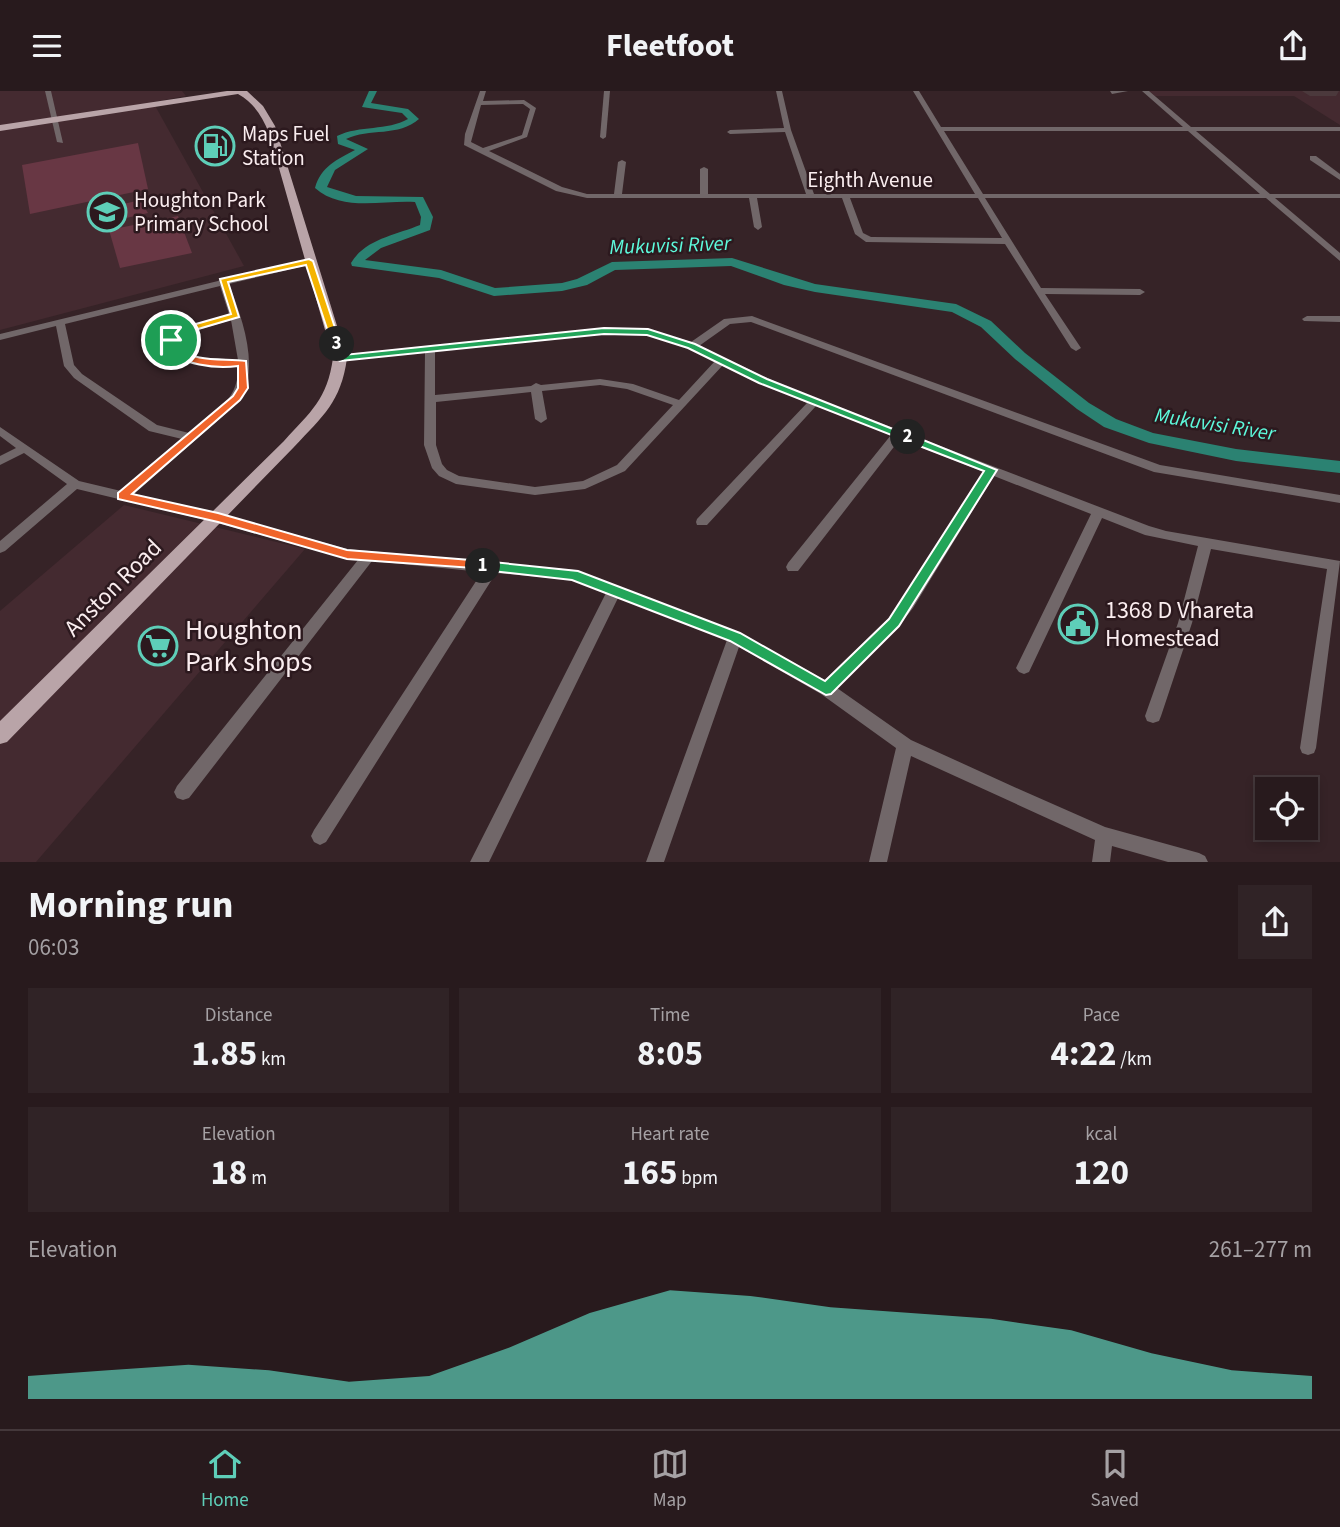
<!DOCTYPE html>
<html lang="en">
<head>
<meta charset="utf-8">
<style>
  :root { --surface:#281a1d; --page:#302326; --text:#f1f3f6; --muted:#a5a1a4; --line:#44383b; --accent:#5eceb8 }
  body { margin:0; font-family:"Source Sans 3",sans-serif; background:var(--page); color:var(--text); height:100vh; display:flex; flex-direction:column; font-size:26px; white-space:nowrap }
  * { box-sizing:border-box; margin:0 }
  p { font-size:23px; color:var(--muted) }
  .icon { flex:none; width:38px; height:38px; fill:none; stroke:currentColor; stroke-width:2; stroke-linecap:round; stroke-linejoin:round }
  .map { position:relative; height:771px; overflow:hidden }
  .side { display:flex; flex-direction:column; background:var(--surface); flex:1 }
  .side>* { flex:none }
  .fabs { position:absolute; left:1255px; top:686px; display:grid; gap:14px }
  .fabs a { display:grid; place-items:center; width:63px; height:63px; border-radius:0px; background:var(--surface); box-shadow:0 4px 10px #0003,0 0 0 2px var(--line); font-size:35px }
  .pin { position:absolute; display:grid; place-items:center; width:60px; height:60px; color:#fff; margin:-30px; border:4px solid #fff; border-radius:50%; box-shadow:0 2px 7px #0007 }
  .km { position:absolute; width:35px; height:35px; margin:-18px; border-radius:50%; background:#222; color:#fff; font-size:19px; line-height:35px; text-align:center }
  .round { display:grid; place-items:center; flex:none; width:74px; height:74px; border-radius:0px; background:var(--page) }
  .headline { display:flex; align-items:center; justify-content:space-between; height:119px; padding:0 28px }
  h1 { font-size:38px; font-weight:700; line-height:52px }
  .metrics { display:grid; grid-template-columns:repeat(3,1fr); gap:10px; height:119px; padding:7px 28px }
  .metrics div { display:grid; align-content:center; border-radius:0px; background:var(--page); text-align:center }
  .metrics b { font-size:35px; font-weight:700 }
  .metrics small { font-size:19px; font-weight:400 }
  .metrics p { font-size:19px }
  .chart { height:196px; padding:14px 28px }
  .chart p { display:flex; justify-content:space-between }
  .chart svg { width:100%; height:126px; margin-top:7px; fill:var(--accent); opacity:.7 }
  header { display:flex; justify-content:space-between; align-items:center; height:91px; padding:0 28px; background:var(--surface); font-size:32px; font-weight:700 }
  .dock { display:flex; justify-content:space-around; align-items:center; height:98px; border-top:2px solid var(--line); background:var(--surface); font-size:19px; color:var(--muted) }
  .dock a { display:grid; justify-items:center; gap:4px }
  .dock .active { color:var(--accent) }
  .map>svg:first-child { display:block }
  .built { fill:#442a30 }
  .green { fill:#683744 }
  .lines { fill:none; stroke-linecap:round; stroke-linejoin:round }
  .river { fill:#2b8272; fill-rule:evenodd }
  .minor { fill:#716769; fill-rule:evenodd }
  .major { fill:#b9a4a8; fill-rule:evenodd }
  .wall { fill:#4b393c }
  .split-1 { fill:#f0652b; stroke:#fff; stroke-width:2 }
  .split-2 { fill:#22a559; stroke:#fff; stroke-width:2 }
  .split-3 { fill:#22a559; stroke:#fff; stroke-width:2 }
  .split-4 { fill:#f5b400; stroke:#fff; stroke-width:2 }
  .labels { text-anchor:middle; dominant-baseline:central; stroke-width:5; stroke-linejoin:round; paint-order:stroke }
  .far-poi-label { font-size:21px; fill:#faedef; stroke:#2c191e; text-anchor:start }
  .far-street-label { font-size:21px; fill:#faedef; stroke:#2c191e }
  .far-water-label { font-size:21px; font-style:italic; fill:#5dfadc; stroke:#2c191e }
  .street-label { font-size:24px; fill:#faedef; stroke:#2c191e }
  .poi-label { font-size:24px; fill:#faedef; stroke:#2c191e; text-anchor:start }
  .near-poi-label { font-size:28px; fill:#faedef; stroke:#2c191e; text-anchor:start }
</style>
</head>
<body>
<header><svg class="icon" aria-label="menu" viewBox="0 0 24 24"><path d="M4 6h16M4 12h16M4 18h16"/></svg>Fleetfoot<svg class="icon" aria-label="share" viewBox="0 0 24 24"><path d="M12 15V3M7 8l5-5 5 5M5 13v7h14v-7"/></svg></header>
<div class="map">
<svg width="1340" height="771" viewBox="0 0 1340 771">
  <rect width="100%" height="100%" fill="#362327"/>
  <!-- built -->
  <g class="built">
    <polygon points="0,0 182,0 186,5 153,11 244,175 0,239"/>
    <polygon points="1149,0 1340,0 1340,34 1294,5 1155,5"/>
    <polygon points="124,414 305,458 36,771 0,771 0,520"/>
  </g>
  <!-- green -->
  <g class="green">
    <polygon points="138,52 148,98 30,123 22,74"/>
    <polygon points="140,109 148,122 100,133 95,120"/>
    <polygon points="178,125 192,162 120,177 109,139"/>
  </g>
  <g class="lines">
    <!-- river -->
    <path class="river" d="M369 0H377L371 12 408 18 419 28C399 46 369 37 346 48L368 58 335 79 327 96 356 105 423 106 433 126 430 139 381 157 365 169 441 179 495 197 562 192 577 188 612 171 732 167 815 193 956 213 991 230 1025 262 1089 312 1116 328 1153 342 1236 358 1340 370V382L1236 370 1149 352 1104 336 1077 318 1015 268 981 236 952 221 815 201 784 194 731 175 615 179 587 194 562 200 494 205 439 187 352 175 351 172C365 148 396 144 420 134L421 126 415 111C382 109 342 121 315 97 321 75 337 69 355 59L338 53 337 45C360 34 387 40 408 28L402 22 362 16Z"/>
    <!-- minor -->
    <g class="minor">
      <polygon points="45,0 51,0 63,52 57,51"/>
      <path d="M480 0H486L483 10 524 9 536 17 527 46 489 60 562 96 587 103H614L618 71 622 69 626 71 622 103H700V78L704 76 708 78V103H806L785 41 730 43 727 41 730 39 784 37 776 0H782L791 39 814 103H975L913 0H919L941 36H1183L1142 0H1149L1191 36H1340V40H1196L1270 103H1340V107H1275L1340 162V170L1266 107H985L1041 197 1140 198 1145 201 1140 204 1045 203 1081 257 1076 260 1071 257 1005 153 866 151 855 143 842 107H757L762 136 758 139 754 136 749 107H587L556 100 464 54 465 43ZM523 13 530 18 522 44 483 57 471 51 481 14ZM944 40H1188L1260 103H983ZM850 107H978L1002 147 871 146 863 142Z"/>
      <polygon points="604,0 610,0 606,46 603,48 600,46"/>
      <polygon points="1110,0 1128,0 1112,3"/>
      <polygon points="1310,65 1316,65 1340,83 1340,89 1310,69"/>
      <path d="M309 168 312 169V173L229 193C242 228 258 269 243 307L134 403 218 422 347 458 574 479 740 542 825 589 889 527 903 509 984 381 900 348 798 480H788L786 476 788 472 891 344 816 315 707 434H697L696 431 697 428 807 312 723 274 625 380 585 398 535 404 456 393 439 385 432 377 424 354 425 261 340 270 335 267 340 264 604 237 648 238 691 251 724 228 752 225 1160 374 1340 404V412L1154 381 751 231 730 233 699 255 789 297 1149 435 1166 440 1340 470 1316 657 1314 662 1308 664 1302 662 1300 657 1327 478 1211 458 1192 532 1161 625 1159 630 1153 632 1147 630 1145 625 1178 532 1198 455 1145 444 1102 427 1029 581 1024 583 1019 581 1016 577 1091 423 994 385 913 517 899 535 837 597 911 649 1021 699 1105 736 1199 762 1205 765 1208 771H1168L1112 755 1110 771H1092L1095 749 911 665 887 771H869L896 657 821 603 739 556 664 771H646L727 549 618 507 489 771H470L606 502 573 489 496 482 326 751 320 754 314 751 311 745 314 739 482 481 372 470 189 707 183 709 177 707 174 701 177 695 358 469 347 468 218 432 77 398 5 460 0 462V450L67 393 24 362 0 374V365L16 357 0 345V336L79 390 121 400 182 348 149 340 74 287 64 275 56 235 0 249V243L218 190 223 187 226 188ZM220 195 229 223 173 240 166 249V259C188 274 213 278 238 276 239 310 213 322 189 342L157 334 82 283 74 274 65 233ZM231 229 238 269C216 271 194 269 175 256L176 249 181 244ZM604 243 647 244 688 257 715 270 679 309 633 293 600 288 541 294 536 292 531 295 435 304V260ZM600 294 627 298 673 314 617 374 583 390 535 396 459 385 447 379 442 373 436 354V311L531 301 535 328 541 332 547 328 542 300Z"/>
      <polygon points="1307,225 1340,225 1340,231 1304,230 1302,228"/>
    </g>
    <!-- major -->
    <path class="major" d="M227 0H247L263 15 275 35 347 267C341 311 323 325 294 356L7 651 0 653V630L284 350C311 320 327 309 333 267L269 42C262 25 254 12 238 3L0 40V34Z"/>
  </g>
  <!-- wall -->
  <polygon class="wall" points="1302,0 1339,0 1336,5 1310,5"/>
  <!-- split-1 -->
  <path class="split-1" d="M171 246 176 249 175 256C196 272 222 267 246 270L248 297 240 309 132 403 218 422 347 459 483 470 487 471V478L347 468 218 431 118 408V402L233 305 238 297V275C216 278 181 274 165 257L166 249Z"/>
  <!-- split-2 -->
  <polygon class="split-2" points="904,344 911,344 997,379 899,535 831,603 826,604 730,550 572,489 483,479 477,475 483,470 578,480 740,542 825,590 889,528 984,380 904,349"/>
  <!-- split-3 -->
  <polygon class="split-3" points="604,237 648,238 695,253 767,288 913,346 904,349 759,292 688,257 647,244 604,243 340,270 335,267 332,253 341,251 344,264"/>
  <!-- split-4 -->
  <polygon class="split-4" points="309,168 313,170 341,255 332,253 306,174 228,191 239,226 188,241 174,251 166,249 182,237 231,223 220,188"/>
  <!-- icons -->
  <defs>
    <symbol id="fuel-ring" viewBox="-11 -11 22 22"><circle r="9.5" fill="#2c191e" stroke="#5eceb8" stroke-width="1.5"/><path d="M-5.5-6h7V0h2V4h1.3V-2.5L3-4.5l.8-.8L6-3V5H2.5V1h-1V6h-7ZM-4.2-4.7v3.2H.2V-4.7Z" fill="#5eceb8"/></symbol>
    <symbol id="school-ring" viewBox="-11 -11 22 22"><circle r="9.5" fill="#2c191e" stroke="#5eceb8" stroke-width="1.5"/><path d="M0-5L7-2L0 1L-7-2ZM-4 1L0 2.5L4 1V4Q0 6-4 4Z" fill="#5eceb8"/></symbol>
    <symbol id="civic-ring" viewBox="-11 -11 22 22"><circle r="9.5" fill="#2c191e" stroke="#5eceb8" stroke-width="1.5"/><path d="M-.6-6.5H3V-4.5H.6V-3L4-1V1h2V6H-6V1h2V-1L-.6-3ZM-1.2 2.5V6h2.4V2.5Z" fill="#5eceb8"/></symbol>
    <symbol id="supermarket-ring" viewBox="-11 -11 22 22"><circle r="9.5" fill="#2c191e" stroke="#5eceb8" stroke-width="1.5"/><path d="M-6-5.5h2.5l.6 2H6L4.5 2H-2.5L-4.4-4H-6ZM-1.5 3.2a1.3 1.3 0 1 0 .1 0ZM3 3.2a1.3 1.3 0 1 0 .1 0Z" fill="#5eceb8"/></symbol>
  </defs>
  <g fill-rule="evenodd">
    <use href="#fuel-ring" x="193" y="33" width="44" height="44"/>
    <use href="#school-ring" x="85" y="99" width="44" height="44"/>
    <use href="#civic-ring" x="1056" y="511" width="44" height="44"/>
    <use href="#supermarket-ring" x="136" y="533" width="44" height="44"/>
  </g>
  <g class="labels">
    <!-- far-poi labels -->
    <g class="far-poi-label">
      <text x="242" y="43">Maps Fuel<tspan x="242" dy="24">Station</tspan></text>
      <text x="134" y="109">Houghton Park<tspan x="134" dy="24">Primary School</tspan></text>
    </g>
    <!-- far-street labels -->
    <g class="far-street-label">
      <text x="870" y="89">Eighth Avenue</text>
    </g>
    <!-- far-water labels -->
    <g class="far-water-label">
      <text transform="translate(670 154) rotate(-2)">Mukuvisi River</text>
      <text transform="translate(1215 333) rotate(9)">Mukuvisi River</text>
    </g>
    <!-- street labels -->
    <g class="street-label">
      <text transform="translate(113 497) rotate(-45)">Anston Road</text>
    </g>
    <!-- poi labels -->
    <g class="poi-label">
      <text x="1105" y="519">1368 D Vhareta<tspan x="1105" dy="28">Homestead</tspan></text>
    </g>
    <!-- near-poi labels -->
    <g class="near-poi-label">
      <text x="185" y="539">Houghton<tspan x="185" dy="32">Park shops</tspan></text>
    </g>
  </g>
</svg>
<div class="fabs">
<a><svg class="icon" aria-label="locate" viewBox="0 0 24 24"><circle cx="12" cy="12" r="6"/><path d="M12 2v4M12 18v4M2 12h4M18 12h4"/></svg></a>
</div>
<div class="pin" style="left:171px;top:249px;background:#1e9e55"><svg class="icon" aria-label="arrive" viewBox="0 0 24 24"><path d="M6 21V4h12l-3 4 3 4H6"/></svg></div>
<b class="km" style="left:483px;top:475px">1</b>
<b class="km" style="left:908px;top:346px">2</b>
<b class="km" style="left:337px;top:253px">3</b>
</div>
<section class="side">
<div class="headline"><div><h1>Morning run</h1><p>06:03</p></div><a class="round"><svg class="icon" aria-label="share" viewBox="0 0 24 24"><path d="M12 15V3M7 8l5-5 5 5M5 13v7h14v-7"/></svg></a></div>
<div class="metrics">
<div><p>Distance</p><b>1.85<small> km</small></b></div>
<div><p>Time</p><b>8:05</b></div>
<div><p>Pace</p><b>4:22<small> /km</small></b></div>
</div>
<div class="metrics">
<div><p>Elevation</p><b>18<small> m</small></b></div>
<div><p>Heart rate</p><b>165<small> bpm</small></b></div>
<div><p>kcal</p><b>120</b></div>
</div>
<div class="chart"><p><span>Elevation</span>261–277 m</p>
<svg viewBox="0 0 160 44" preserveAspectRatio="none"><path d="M0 44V36L10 34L20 32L30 34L40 38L50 36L60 26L70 14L80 6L90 8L100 12L110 14L120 16L130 20L140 28L150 34L160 36V44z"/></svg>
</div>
</section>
<nav class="dock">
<a class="active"><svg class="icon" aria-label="home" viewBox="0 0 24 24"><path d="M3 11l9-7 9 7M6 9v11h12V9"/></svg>Home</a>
<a><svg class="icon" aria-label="map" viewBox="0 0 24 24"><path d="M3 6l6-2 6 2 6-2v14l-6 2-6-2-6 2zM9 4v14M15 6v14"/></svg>Map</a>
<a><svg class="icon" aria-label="saved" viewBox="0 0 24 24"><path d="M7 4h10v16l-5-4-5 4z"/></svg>Saved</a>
</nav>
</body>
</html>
